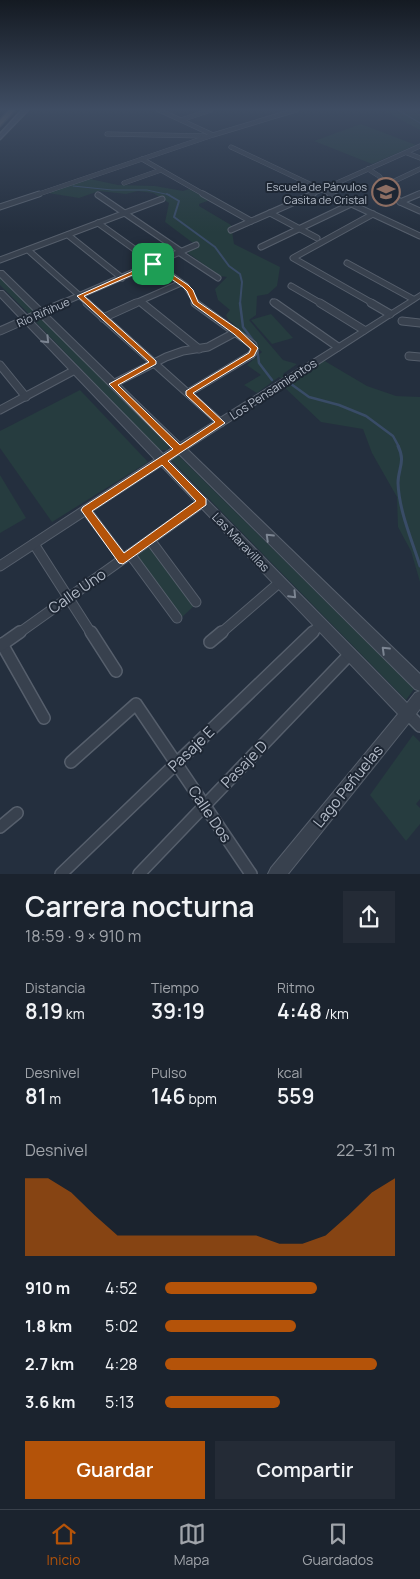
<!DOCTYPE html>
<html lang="es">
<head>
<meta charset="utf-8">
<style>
  :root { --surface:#1b232e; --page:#242b36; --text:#f1f3f6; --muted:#a0a4aa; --line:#39404a; --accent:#b45309 }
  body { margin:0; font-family:Manrope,sans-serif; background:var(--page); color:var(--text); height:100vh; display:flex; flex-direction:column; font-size:19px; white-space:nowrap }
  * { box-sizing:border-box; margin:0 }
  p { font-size:16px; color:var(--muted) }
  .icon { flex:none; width:28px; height:28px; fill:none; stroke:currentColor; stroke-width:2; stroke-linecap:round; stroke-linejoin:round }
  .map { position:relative; height:874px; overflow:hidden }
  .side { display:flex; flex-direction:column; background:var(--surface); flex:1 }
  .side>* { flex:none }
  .pin { position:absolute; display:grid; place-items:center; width:42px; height:42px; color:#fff; margin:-21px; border-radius:10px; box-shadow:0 2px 8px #0006 }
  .round { display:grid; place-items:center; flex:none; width:52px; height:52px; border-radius:0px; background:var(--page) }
  .head { display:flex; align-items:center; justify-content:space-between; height:85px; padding:0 25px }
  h1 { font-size:28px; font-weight:600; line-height:38px }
  .figures { display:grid; grid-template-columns:repeat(3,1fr); gap:8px; height:85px; padding:5px 25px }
  .figures div { display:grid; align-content:center }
  .figures b { font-size:21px; font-weight:600 }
  .figures small { font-size:14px; font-weight:400 }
  .figures p { font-size:14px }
  .chart { height:140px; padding:10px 25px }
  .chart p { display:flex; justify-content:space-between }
  .chart svg { width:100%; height:90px; margin-top:5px; fill:var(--accent); opacity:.7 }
  .action { display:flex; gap:10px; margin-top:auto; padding:10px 25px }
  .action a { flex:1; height:58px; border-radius:0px; background:var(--accent); color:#fff; font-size:20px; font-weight:600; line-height:58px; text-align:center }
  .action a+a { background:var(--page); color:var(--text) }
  ul { padding:0 25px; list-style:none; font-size:16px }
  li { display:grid; grid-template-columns:80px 60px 1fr; align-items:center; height:38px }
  li i { height:12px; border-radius:6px; background:var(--accent) }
  .tab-bar { display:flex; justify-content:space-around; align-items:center; height:70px; border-top:1px solid var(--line); background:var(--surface); font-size:14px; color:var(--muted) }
  .tab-bar a { display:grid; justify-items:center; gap:2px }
  .tab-bar .active { color:var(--accent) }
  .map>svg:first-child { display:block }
  .green { fill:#263c3f }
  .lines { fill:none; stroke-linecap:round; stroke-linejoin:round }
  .stream-far3 { stroke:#394c67; stroke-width:1 }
  .stream-far2 { stroke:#394c67; stroke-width:2 }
  .stream-far1 { stroke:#394c67; stroke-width:2.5 }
  .stream { stroke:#394c67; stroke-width:3 }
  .minor-far4-casing { stroke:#565f6c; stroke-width:5 }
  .minor-far3-casing { stroke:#565f6c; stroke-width:7 }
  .minor-far2-casing { stroke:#565f6c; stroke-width:9 }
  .minor-far1-casing { stroke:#565f6c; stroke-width:11 }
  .minor-casing { stroke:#565f6c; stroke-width:14 }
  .tertiary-casing { stroke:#565f6c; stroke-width:2 }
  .secondary-casing { stroke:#565f6c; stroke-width:3 }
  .trunk-casing { stroke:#434c59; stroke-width:3 }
  .minor-far4 { stroke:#38414e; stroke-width:4 }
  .minor-far3 { stroke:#38414e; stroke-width:5 }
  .minor-far2 { stroke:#38414e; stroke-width:7 }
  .minor-far1 { stroke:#38414e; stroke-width:9 }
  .minor { stroke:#38414e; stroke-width:11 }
  .tertiary { fill:#38414e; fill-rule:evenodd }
  .secondary { fill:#465061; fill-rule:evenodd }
  .trunk { fill:#656462; fill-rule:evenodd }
  .oneway { stroke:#7c8592 }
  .route { fill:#b45309; stroke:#fff; fill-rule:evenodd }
  .labels { text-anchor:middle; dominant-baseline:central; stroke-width:4; stroke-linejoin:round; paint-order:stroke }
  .far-poi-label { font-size:11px; fill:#b4bcc9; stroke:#1d2633; text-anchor:end }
  .far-street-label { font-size:11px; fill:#b4bcc9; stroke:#1d2633 }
  .street-label { font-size:12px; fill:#b4bcc9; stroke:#1d2633 }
  .near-street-label { font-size:15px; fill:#b4bcc9; stroke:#1d2633 }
</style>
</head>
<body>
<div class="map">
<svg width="420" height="874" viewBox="0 0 420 874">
  <rect width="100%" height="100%" fill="#242f3e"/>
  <!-- green -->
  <g class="green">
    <polygon points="383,110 416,110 420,114 420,130"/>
    <polygon points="361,124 416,145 372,164 314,141"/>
    <polygon points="90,179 118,185 155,186 183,191 189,189 210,200 199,204 199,206 231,225 234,244 280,267 277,286 268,294 257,296 256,315 249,320 283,360 297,364 283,374 292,381 323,360 367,386 396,396 420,397 420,582 411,551 398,527 397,497 372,453 363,429 321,422 284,387 288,384 279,377 257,393 244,385 261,375 247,365 262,352 228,319 226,315 230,310 218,300 215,289 227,277 220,276 188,253 193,243 165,222 169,203 153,193 138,191 126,194 99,191 79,198 48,193"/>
    <polygon points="0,277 35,312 29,314 0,285"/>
    <polygon points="271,314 293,338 272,344 251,320"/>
    <polygon points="39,316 169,446 167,450 159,450 33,319"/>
    <polygon points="80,390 148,462 52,522 0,448 0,431"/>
    <polygon points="178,455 414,689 406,700 171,460"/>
    <polygon points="0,475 26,518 0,533"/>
    <polygon points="149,542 196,604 181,618 132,555"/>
    <polygon points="413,735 420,742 420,799 416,804 420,808 420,824 406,841 370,795"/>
  </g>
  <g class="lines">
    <!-- stream-far3 -->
    <g class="stream-far3">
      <polyline points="398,110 420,123"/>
      <polyline points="73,186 112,190 147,190 170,195"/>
    </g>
    <!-- stream-far2 -->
    <polyline class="stream-far2" points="167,194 179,201 174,217 215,247 229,266 240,274 242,282 240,304"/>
    <!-- stream-far1 -->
    <g class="stream-far1">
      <polyline points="240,303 243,327 255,343"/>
      <polyline points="257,348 259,363 272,380"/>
      <polyline points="291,384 309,397 339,405 366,416 393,436 399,447"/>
    </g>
    <!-- stream -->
    <path class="stream" d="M398 446C406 462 398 468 398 483 399 511 412 540 420 566"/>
    <defs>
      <g id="minor-far4">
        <polyline points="159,110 211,134"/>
        <polyline points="181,120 211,110"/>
        <polyline points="107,134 205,136"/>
        <polyline points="231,147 333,195"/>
        <polyline points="407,153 420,158"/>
        <polyline points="142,159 205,195"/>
        <polyline points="368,169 379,176 394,195"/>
        <polyline points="124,183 161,170"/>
        <polyline points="386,185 420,169"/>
        <polyline points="36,195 213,135 296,110"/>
        <polyline points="310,195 420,146"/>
        <polyline points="416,195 420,193"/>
      </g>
      <g id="minor-far3">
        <polyline points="203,194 251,221"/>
        <polyline points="330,194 420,236"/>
        <polyline points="393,194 400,202 420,211"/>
        <polyline points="98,195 182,252"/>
        <polyline points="400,202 419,194"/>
        <polyline points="0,207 39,194"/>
        <polyline points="270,213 317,238"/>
        <polyline points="373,214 293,258 374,304"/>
        <polyline points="98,223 186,286 197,304"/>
        <polyline points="231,230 313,194"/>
        <polyline points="68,235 122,278"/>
        <polyline points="261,247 351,204"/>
        <polyline points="28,250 89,304"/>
        <polyline points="180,253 218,278"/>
        <polyline points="0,260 162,199"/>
        <polyline points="347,263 413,299"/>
        <polyline points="291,286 322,304"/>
        <polyline points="140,302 143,304"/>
        <polyline points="273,302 277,304"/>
        <polyline points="60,304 196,245"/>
        <polyline points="133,304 181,283"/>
      </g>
      <g id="minor-far2">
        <polyline points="87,303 221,423"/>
        <polyline points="142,303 199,349"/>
        <polyline points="275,303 338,347"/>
        <polyline points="320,303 364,330"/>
        <polyline points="371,303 390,314"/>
        <polyline points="103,318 136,303"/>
        <polyline points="402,321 420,323"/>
        <polyline points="0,331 63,303"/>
        <polyline points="409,356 420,357"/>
        <polyline points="0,365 26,397"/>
        <polyline points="113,384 166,357 183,351 208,347 236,332"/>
        <polyline points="188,393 251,355 254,351 253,345 195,303"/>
        <polyline points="0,410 75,370"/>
      </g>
      <g id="minor-far1">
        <polyline points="86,510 123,559"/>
        <polyline points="150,540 196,602"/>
        <polyline points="34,544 91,633"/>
        <polyline points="130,554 177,618"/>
        <polyline points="0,566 162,460"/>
        <polyline points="19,633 203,502"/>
        <polyline points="221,633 280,582"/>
        <polyline points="312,633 321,624"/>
      </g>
      <g id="minor">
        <polyline points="91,632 116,671"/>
        <polyline points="210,642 222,632"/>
        <polyline points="2,644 44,718"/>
        <polyline points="0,646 20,632"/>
        <polyline points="407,713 420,726"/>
        <polyline points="71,762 136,704 251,874"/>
        <polyline points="0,827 17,813"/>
        <polyline points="61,874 313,632"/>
        <polyline points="139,874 350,654"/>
      </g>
      <path id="tertiary" d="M0 271H3L180 443 420 293V298L187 449 420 674V709L288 874H268L271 868 398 714 0 297V291H3L163 454 172 448 0 277ZM179 454 415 689 420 691 415 693 407 703 169 461Z"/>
      <polygon id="secondary" points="22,110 28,110 0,139 0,134"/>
      <polygon id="trunk" points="9,110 15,110 0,126 0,120"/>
    </defs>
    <!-- minor-far4 casing -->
    <use href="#minor-far4" class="minor-far4-casing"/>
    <!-- minor-far3 casing -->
    <use href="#minor-far3" class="minor-far3-casing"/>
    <!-- minor-far2 casing -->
    <use href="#minor-far2" class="minor-far2-casing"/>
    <!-- minor-far1 casing -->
    <use href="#minor-far1" class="minor-far1-casing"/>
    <!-- minor casing -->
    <use href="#minor" class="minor-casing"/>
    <!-- tertiary casing -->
    <use href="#tertiary" class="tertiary-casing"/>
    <!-- secondary casing -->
    <use href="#secondary" class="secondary-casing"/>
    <!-- trunk casing -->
    <use href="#trunk" class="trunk-casing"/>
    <!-- minor-far4 -->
    <use href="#minor-far4" class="minor-far4"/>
    <!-- minor-far3 -->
    <use href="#minor-far3" class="minor-far3"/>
    <!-- minor-far2 -->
    <use href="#minor-far2" class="minor-far2"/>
    <!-- minor-far1 -->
    <use href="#minor-far1" class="minor-far1"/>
    <!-- minor -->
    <use href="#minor" class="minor"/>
    <!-- tertiary -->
    <use href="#tertiary" class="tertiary"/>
    <!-- secondary -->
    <use href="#secondary" class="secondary"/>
    <!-- trunk -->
    <use href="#trunk" class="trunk"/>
  </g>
  <!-- one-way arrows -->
  <defs><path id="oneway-chevron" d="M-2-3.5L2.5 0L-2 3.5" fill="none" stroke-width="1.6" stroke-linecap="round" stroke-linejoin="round" transform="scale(1.25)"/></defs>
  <g class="oneway">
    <use href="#oneway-chevron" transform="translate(46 340) rotate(46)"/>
    <use href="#oneway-chevron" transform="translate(269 537) rotate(-136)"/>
    <use href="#oneway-chevron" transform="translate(293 595) rotate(46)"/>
    <use href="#oneway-chevron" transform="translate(385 650) rotate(-136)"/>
  </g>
  <!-- sky -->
  <linearGradient id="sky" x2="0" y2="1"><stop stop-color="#141a22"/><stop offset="0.47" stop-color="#3f4d63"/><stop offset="1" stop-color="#3f4d63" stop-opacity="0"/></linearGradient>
  <rect width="420" height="232" fill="url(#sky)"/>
  <!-- route -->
  <path class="route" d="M151 263H155L188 285 193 290 198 302 239 330 258 348 254 356 193 393 225 423 168 461 206 499V505L123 564 119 563 81 510 83 507 173 449 109 384 149 362 77 296ZM153 266 183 287 187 291 193 304 234 334 251 349 249 353 186 391V395L215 422 180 445 118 385 156 364V361L84 296ZM162 465 196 501 124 553 92 511Z"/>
  <!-- icons -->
  <defs>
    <symbol id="school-ring" viewBox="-11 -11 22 22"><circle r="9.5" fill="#1d2633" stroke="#8d6e63" stroke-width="1.5"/><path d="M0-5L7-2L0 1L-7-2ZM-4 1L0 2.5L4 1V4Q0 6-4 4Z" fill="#8d6e63"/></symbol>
  </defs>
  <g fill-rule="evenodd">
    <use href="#school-ring" x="370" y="176" width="32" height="32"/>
  </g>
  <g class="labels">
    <!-- far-poi labels -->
    <g class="far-poi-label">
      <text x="367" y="186">Escuela de Párvulos<tspan x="367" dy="13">Casita de Cristal</tspan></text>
    </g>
    <!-- far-street labels -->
    <g class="far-street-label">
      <text transform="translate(43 312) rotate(-24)">Río Riñihue</text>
    </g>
    <!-- street labels -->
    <g class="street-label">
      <text transform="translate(273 389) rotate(-33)">Los Pensamientos</text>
      <text transform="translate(241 542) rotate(46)">Las Maravillas</text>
    </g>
    <!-- near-street labels -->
    <g class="near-street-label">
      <text transform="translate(77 591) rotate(-35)">Calle Uno</text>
      <text transform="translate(191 749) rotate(-44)">Pasaje E</text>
      <text transform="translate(244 764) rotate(-46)">Pasaje D</text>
      <text transform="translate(348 786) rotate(-51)">Lago Peñuelas</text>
      <text transform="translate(210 814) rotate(56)">Calle Dos</text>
    </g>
  </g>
</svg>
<div class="pin" style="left:153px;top:264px;background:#1e9e55"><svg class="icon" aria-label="arrive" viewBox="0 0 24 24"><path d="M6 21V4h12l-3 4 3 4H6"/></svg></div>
</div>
<section class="side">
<div class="head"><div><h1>Carrera nocturna</h1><p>18:59 · 9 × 910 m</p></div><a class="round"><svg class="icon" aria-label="share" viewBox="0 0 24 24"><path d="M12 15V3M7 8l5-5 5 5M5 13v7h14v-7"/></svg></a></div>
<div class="figures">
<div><p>Distancia</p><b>8.19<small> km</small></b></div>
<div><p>Tiempo</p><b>39:19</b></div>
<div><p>Ritmo</p><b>4:48<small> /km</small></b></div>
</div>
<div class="figures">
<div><p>Desnivel</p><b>81<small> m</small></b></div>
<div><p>Pulso</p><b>146<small> bpm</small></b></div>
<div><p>kcal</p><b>559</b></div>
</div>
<div class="chart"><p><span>Desnivel</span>22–31 m</p>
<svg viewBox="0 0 160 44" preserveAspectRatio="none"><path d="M0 44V6L10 6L20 13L30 24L40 34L50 34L60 34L70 34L80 34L90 34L100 34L110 38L120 38L130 34L140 24L150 13L160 6V44z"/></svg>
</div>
<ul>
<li><b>910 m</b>4:52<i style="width:66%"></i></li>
<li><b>1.8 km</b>5:02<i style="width:57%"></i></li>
<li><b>2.7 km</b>4:28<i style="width:92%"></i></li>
<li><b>3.6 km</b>5:13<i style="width:50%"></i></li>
</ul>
<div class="action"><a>Guardar</a><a>Compartir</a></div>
</section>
<nav class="tab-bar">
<a class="active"><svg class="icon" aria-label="home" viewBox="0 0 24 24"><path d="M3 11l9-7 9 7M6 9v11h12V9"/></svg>Inicio</a>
<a><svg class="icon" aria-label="map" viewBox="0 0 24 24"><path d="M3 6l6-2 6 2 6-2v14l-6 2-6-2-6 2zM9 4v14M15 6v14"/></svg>Mapa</a>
<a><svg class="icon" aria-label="saved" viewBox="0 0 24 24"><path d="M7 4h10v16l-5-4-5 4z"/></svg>Guardados</a>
</nav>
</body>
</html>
